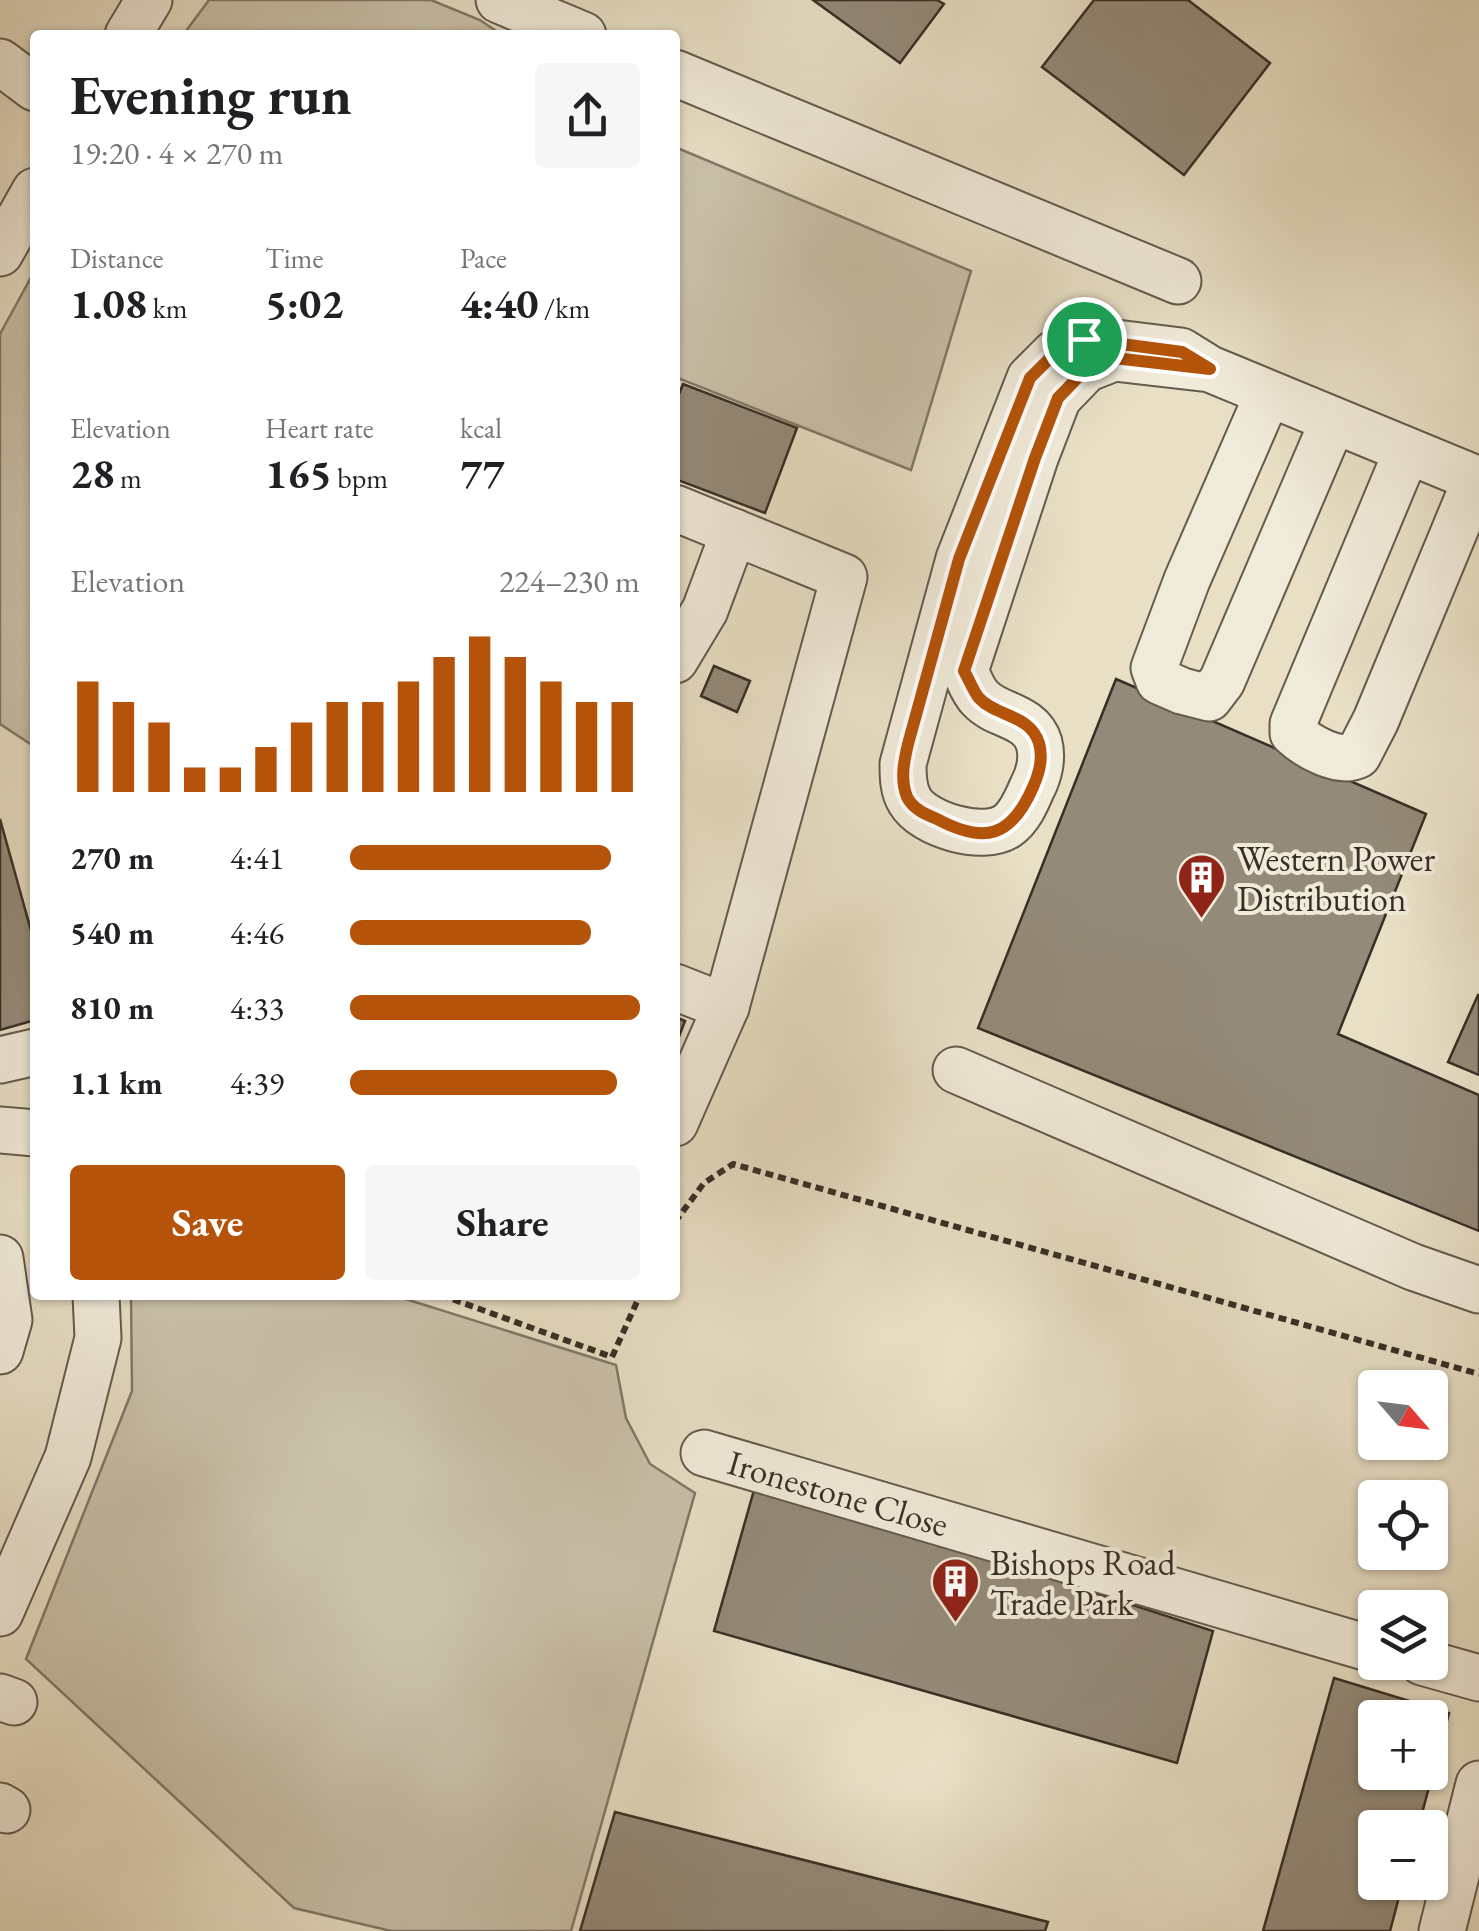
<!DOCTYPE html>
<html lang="en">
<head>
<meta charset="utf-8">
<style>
  :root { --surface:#fff; --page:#f6f6f6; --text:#202124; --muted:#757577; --accent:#b45309 }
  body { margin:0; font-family:"EB Garamond",serif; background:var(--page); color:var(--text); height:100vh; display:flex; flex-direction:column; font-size:38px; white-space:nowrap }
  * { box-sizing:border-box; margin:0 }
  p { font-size:32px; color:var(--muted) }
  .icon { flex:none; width:55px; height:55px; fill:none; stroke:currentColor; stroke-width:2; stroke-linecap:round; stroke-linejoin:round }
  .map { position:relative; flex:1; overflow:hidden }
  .side { position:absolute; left:30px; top:30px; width:650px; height:1270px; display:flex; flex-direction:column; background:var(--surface); border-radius:10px; box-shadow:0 2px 8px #0004 }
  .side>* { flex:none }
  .needle { width:65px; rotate:118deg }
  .controls { position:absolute; left:1358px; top:1370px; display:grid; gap:20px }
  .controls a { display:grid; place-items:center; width:90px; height:90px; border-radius:10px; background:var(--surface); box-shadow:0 2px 8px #0004; font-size:50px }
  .pin { position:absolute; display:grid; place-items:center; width:85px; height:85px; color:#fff; margin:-42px; border:5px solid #fff; border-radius:50%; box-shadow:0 2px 10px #0007 }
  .round { display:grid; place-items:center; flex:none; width:105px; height:105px; border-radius:10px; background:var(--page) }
  .overview { display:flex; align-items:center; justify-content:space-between; height:170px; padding:0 40px }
  h1 { font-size:55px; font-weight:700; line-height:75px }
  .figures { display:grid; grid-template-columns:repeat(3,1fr); gap:15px; height:170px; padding:10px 40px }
  .figures div { display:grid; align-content:center }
  .figures b { font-size:42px; font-weight:700 }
  .figures small { font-size:28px; font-weight:400 }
  .figures p { font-size:28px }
  .chart { height:280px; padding:20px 40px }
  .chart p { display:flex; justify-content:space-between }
  .chart svg { width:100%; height:180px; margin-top:10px; stroke:var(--accent); stroke-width:6 }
  .action { display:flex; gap:20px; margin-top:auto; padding:20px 40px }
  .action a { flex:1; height:115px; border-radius:10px; background:var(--accent); color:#fff; font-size:40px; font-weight:700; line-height:115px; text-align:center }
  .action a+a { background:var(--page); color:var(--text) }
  ul { padding:0 40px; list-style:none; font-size:32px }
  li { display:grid; grid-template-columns:160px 120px 1fr; align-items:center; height:75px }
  li i { height:25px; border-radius:12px; background:var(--accent) }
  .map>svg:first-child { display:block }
  .green { fill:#cac1aa; stroke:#827868; stroke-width:2.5 }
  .building { fill:#948a79; stroke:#392e27; stroke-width:2.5; fill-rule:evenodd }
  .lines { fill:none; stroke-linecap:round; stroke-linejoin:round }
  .minor-casing { stroke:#655a4e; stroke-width:49 }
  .path { stroke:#392e27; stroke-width:6; stroke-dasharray:8 5; stroke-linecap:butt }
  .minor { stroke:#f0ead9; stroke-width:45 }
  .route-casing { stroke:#fff; stroke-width:20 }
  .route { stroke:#b45309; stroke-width:12 }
  .labels { text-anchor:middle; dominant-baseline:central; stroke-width:8; stroke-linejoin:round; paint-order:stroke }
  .poi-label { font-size:35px; fill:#392e27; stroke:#f0ead9; text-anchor:start }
  .street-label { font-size:35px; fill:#392e27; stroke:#f0ead9 }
</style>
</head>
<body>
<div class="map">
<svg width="1479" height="1931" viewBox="0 0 1479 1931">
  <rect width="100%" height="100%" fill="#e8dfc5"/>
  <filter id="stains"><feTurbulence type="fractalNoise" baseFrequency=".002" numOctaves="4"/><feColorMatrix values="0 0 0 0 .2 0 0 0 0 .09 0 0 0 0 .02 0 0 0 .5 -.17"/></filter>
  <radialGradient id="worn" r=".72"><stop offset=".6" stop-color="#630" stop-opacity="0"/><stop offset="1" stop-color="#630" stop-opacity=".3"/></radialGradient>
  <!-- green -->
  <g class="green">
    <polygon points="209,0 431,0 480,20 502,35 183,35"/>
    <polygon points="675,147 971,271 911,470 675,377"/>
    <polygon points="35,270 35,747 0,724 0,334"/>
    <polygon points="131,1295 393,1295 616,1365 626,1418 650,1464 695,1493 571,1931 391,1931 294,1908 26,1659 132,1391"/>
  </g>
  <!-- building -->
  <g class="building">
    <polygon points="813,0 937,0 944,4 900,63"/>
    <polygon points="1094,0 1188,0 1270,63 1184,175 1042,67"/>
    <polygon points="683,384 797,428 765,513 675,479 675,404"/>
    <polygon points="714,666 750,681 737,712 701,696"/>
    <polygon points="1116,679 1426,814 1338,1034 1479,1095 1479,1231 978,1028"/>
    <polygon points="0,819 35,945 35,1020 0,1030"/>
    <polygon points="1478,995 1479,995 1479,1075 1448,1062"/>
    <polygon points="675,1017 685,1021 675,1047"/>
    <polygon points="756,1483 1213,1631 1177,1763 714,1631"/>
    <path d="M1334 1678 1449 1713 1418 1828H1375V1882H1403L1390 1931H1263ZM1375 1718H1430V1772H1375Z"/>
    <polygon points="615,1812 1048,1922 1045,1931 580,1931"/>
  </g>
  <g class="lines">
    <defs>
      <g id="minor">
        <polyline points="499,0 583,35"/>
        <polyline points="128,35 149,0"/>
        <polyline points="0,62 35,88"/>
        <polyline points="675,73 1178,281"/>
        <polyline points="0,253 35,191"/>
        <path d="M1210 369 1114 358 1086 369 1058 398 1035 458 965 671C969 679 973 691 980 698 997 717 1030 714 1039 743 1043 758 1039 775 1032 788 1026 802 1019 818 1007 826 983 842 924 825 910 801 903 790 903 776 903 764L959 559 1030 378 1055 353 1084 339 1181 351 1210 369 1479 480"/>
        <polyline points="1268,394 1187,580 1154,668 1159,681 1182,691 1209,698 1222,681 1333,421"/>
        <path d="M1407 451 1293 724V733C1307 746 1339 765 1358 755L1376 720 1476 479"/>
        <polyline points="675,508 844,577 726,1007 675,1123"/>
        <polyline points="675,660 705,610 734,532"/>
        <polyline points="675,987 726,1007"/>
        <polyline points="0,1060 35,1052"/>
        <polyline points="956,1070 1413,1267 1479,1290"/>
        <polyline points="0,1130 35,1133"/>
        <polyline points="0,1258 9,1320 0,1351"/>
        <path id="s1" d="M704 1453 1375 1650"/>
        <polyline points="0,1613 68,1457 98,1338 96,1295"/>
        <polyline points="1422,1662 1479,1678"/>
        <polyline points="0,1697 14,1702"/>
        <polyline points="0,1806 7,1810"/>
        <polyline points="1442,1931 1479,1784"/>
      </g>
    </defs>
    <!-- minor casing -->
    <use href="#minor" class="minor-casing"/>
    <!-- path -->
    <g class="path">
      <polyline points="675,1222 704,1183 733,1164 1479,1374"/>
      <polyline points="441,1295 612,1357 640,1295"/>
    </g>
    <!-- minor -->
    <use href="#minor" class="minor"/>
  </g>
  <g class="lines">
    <defs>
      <path id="route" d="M1084 339 1182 352 1210 369 1114 358 1086 369 1058 398 1035 458 964 671C969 679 973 691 979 698 996 717 1030 714 1039 743 1043 757 1039 774 1033 787 1011 838 984 844 937 819 925 814 913 809 907 797 900 779 904 761 908 744L959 559 1030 378 1055 353Z"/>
    </defs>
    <!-- route casing -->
    <use href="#route" class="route-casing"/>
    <!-- route -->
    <use href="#route" class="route"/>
  </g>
  <!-- icons -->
  <defs>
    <symbol id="building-pin" viewBox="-11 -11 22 30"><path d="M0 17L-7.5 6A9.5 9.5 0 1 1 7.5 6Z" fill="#8f2418" stroke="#f0ead9"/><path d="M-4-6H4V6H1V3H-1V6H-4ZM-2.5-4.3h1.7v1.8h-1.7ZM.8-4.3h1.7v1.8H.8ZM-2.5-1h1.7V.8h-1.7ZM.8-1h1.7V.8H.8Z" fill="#fff"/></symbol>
  </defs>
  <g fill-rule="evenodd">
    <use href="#building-pin" x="1174" y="850" width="55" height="75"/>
    <use href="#building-pin" x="928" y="1554" width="55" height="75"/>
  </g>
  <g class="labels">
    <!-- poi labels -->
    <g class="poi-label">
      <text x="1237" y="858">Western Power<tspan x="1237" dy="40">Distribution</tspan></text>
      <text x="990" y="1562">Bishops Road<tspan x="990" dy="40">Trade Park</tspan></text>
    </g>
    <!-- street labels -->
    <g class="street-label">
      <text stroke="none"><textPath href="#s1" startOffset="140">Ironestone Close</textPath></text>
    </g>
  </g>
  <rect width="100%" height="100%" filter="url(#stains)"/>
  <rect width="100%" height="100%" fill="url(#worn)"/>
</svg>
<div class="controls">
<a><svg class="needle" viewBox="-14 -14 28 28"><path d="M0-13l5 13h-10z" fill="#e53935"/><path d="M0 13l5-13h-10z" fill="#757577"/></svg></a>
<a><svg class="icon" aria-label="locate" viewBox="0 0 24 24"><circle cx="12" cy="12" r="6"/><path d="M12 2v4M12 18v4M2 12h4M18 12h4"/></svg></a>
<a><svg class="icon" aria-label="layers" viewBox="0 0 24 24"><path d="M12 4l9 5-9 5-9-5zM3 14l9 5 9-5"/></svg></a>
<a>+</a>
<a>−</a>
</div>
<div class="pin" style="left:1084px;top:339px;background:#1e9e55"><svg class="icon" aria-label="arrive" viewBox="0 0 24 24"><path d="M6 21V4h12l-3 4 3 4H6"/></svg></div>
<section class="side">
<div class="overview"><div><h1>Evening run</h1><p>19:20 · 4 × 270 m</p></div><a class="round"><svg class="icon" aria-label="share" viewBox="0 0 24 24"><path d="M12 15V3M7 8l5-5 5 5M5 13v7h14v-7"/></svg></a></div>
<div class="figures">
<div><p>Distance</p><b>1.08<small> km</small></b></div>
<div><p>Time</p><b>5:02</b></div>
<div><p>Pace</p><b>4:40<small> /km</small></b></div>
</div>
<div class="figures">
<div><p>Elevation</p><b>28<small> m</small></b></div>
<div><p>Heart rate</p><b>165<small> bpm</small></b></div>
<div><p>kcal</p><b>77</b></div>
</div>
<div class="chart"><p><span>Elevation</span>224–230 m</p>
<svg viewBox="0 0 160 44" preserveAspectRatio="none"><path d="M5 44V17M15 44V22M25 44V27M35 44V38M45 44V38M55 44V33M65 44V27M75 44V22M85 44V22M95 44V17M105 44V11M115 44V6M125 44V11M135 44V17M145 44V22M155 44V22"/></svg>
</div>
<ul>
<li><b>270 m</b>4:41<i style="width:90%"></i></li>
<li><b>540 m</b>4:46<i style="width:83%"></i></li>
<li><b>810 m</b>4:33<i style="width:100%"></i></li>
<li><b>1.1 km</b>4:39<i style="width:92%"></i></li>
</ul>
<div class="action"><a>Save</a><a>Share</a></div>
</section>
</div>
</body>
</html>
